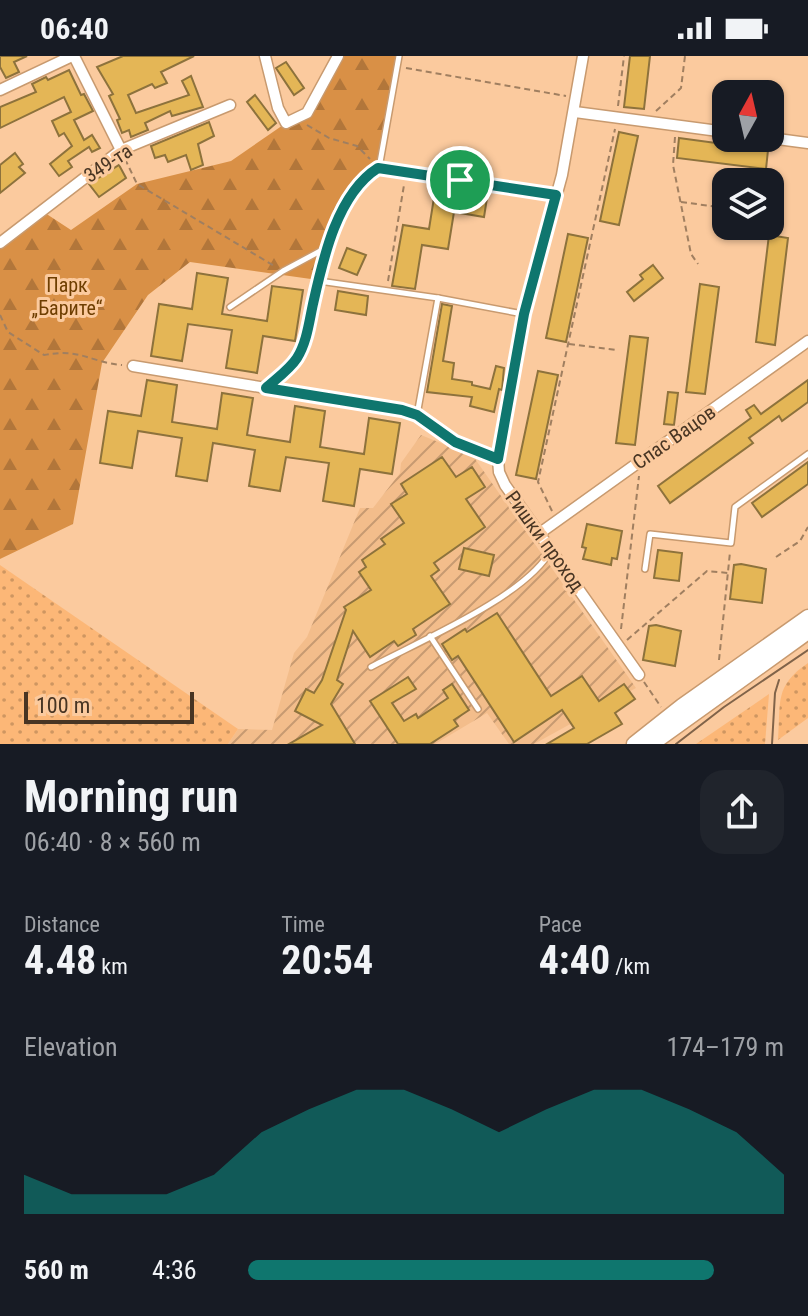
<!DOCTYPE html>
<html lang="en">
<head>
<meta charset="utf-8">
<style>
  :root { --surface:#171b24; --page:#20242c; --text:#f1f3f6; --muted:#9ea1a6; --accent:#0f766e }
  body { margin:0; font-family:"Roboto Condensed",sans-serif; background:var(--page); color:var(--text); height:100vh; display:flex; flex-direction:column; font-size:30px; white-space:nowrap }
  * { box-sizing:border-box; margin:0 }
  p { font-size:26px; color:var(--muted) }
  .icon { flex:none; width:44px; height:44px; fill:none; stroke:currentColor; stroke-width:2; stroke-linecap:round; stroke-linejoin:round }
  .map { position:relative; height:688px; overflow:hidden }
  .sheet { display:flex; flex-direction:column; background:var(--surface); flex:1 }
  .sheet>* { flex:none }
  .needle { width:52px; rotate:8deg }
  .buttons { position:absolute; left:712px; top:24px; display:grid; gap:16px }
  .buttons a { display:grid; place-items:center; width:72px; height:72px; border-radius:16px; background:var(--surface); box-shadow:0 2px 6px #0004; font-size:40px }
  .scale { position:absolute; left:24px; bottom:20px; width:170px; box-sizing:border-box; padding-left:8px; border:4px solid #483523; border-top:0; font-size:22px; line-height:28px; white-space:nowrap; color:#483523; -webkit-text-stroke:6px #fbca9e; paint-order:stroke }
  .pin { position:absolute; display:grid; place-items:center; width:68px; height:68px; color:#fff; margin:-34px; border:4px solid #fff; border-radius:50%; box-shadow:0 2px 8px #0007 }
  .round { display:grid; place-items:center; flex:none; width:84px; height:84px; border-radius:24px; background:var(--page) }
  .overview { display:flex; align-items:center; justify-content:space-between; height:136px; padding:0 24px }
  h1 { font-size:44px; font-weight:700; line-height:60px }
  .metrics { display:grid; grid-template-columns:repeat(3,1fr); gap:12px; height:136px; padding:8px 24px }
  .metrics div { display:grid; align-content:center }
  .metrics b { font-size:40px; font-weight:700 }
  .metrics small { font-size:22px; font-weight:400 }
  .metrics p { font-size:22px }
  .chart { height:224px; padding:16px 24px }
  .chart p { display:flex; justify-content:space-between }
  .chart svg { width:100%; height:144px; margin-top:8px; fill:var(--accent); opacity:.7 }
  ul { padding:0 24px; list-style:none; font-size:26px }
  li { display:grid; grid-template-columns:128px 96px 1fr; align-items:center; height:60px }
  li i { height:20px; border-radius:10px; background:var(--accent) }
  .status { display:flex; justify-content:space-between; align-items:center; height:56px; padding:0 40px; background:var(--surface); direction:ltr }
  .status svg { height:22px; fill:currentColor }
  .map>svg:first-child { display:block }
  .industrial { fill:url(#industrial-furrows) }
  .grass { fill:url(#grass-dots) }
  .forest { fill:url(#forest-firs) }
  .building { fill:#e4b656; stroke:#8d723c; stroke-width:2 }
  .lines { fill:none; stroke-linecap:round; stroke-linejoin:round }
  .lane-casing { stroke:#c89a6f; stroke-width:8 }
  .street-casing { stroke:#c89a6f; stroke-width:13 }
  .secondary-casing { stroke:#c89a6f; stroke-width:17 }
  .path { stroke:#a07f60; stroke-width:2; stroke-dasharray:6 4; stroke-linecap:butt }
  .lane { stroke:#fff; stroke-width:5 }
  .street { stroke:#fff; stroke-width:10 }
  .secondary { stroke:#fff; stroke-width:14 }
  .tram { stroke:#806349; stroke-width:2 }
  .route-casing { stroke:#fff; stroke-width:16 }
  .route { stroke:#0f766e; stroke-width:10 }
  .labels { text-anchor:middle; dominant-baseline:central; stroke-width:6; stroke-linejoin:round; paint-order:stroke }
  .street-label { font-size:20px; fill:#483523; stroke:#fbca9e }
  .park-label { font-size:20px; fill:#6e3e01; stroke:#fbca9e }
</style>
</head>
<body>
<div class="status"><b>06:40</b><svg viewBox="0 0 49 12"><path d="M0 12V9h3v3zM5 12V6h3v6zM10 12V3h3v9zM15 12V0h3v12zM26 1h20v11H26zM47 4h2v5h-2z"/></svg></div>
<div class="map">
<svg width="808" height="688" viewBox="0 0 808 688">
  <defs>
    <pattern id="industrial-furrows" width="10" height="10" patternUnits="userSpaceOnUse" patternTransform="scale(2)"><rect width="10" height="10" fill="#f3bd8b"/><path d="M-1 1l2-2M0 10L10 0M9 11l2-2" fill="none" stroke="#c79a71"/></pattern>
    <pattern id="grass-dots" width="8" height="8" patternUnits="userSpaceOnUse" patternTransform="scale(2)"><rect width="8" height="8" fill="#fcb777"/><path d="M2 2h.1M6 6h.1" fill="none" stroke="#ce9661" stroke-width="1.8" stroke-linecap="round"/></pattern>
    <pattern id="forest-firs" width="22" height="20" patternUnits="userSpaceOnUse" patternTransform="scale(2)"><rect width="22" height="20" fill="#d99046"/><path d="M5 1l3.5 6h-7zM16 11l3.5 6h-7z" fill="#b2763a"/></pattern>
  </defs>
  <rect width="100%" height="100%" fill="#fbca9e"/>
  <!-- industrial -->
  <polygon class="industrial" points="421,379 473,400 636,632 534,688 509,688 487,657 435,688 228,688 238,673 272,674 294,597 307,581 360,452 373,452 400,417 401,407"/>
  <!-- grass -->
  <g class="grass">
    <polygon points="0,509 238,673 228,688 0,688"/>
    <path d="M808 607V662L778 684C781 646 774 630 808 607Z"/>
    <polygon points="769,638 765,688 696,688"/>
  </g>
  <!-- forest -->
  <polygon class="forest" points="338,0 399,0 378,112 352,137 318,224 190,206 148,239 102,307 73,468 0,503 0,187 42,155 71,174 137,128 231,105 286,67 307,57"/>
  <!-- building -->
  <g class="building">
    <polygon points="0,0 27,0 14,6 19,16 6,22 0,11"/>
    <polygon points="123,0 194,0 161,16 167,27 155,32 152,28 128,39 136,57 189,39 182,25 191,20 203,51 172,60 170,55 145,67 148,74 131,81 129,74 122,77 117,64 120,63 109,40 113,38 97,11"/>
    <polygon points="630,0 650,0 644,53 624,51"/>
    <polygon points="286,6 304,32 294,39 276,12"/>
    <polygon points="69,14 81,39 84,38 93,55 74,64 84,84 92,79 100,92 92,96 89,91 68,105 72,111 59,120 50,108 72,90 64,77 59,80 52,65 71,56 64,41 0,72 0,51 36,36 32,28 46,21 48,24"/>
    <polygon points="255,39 276,67 268,74 247,46"/>
    <polygon points="209,66 214,80 198,88 203,109 191,114 186,99 168,106 165,99 155,102 151,90"/>
    <polygon points="619,76 638,80 619,169 600,165"/>
    <polygon points="679,82 768,94 766,113 677,102"/>
    <polygon points="15,97 23,108 19,111 25,117 0,137 0,109"/>
    <polygon points="119,109 126,122 99,141 89,128"/>
    <polygon points="436,129 458,132 457,137 487,142 484,161 454,156 448,193 422,189 415,233 392,230 403,169 429,173"/>
    <polygon points="568,178 588,182 566,286 546,282"/>
    <polygon points="769,179 788,182 775,289 756,286"/>
    <polygon points="347,192 366,199 357,219 339,212"/>
    <polygon points="653,209 663,222 634,245 627,236 643,223 640,219"/>
    <polygon points="197,217 228,222 222,258 267,265 272,230 303,234 295,285 263,280 257,317 226,312 232,274 188,268 182,305 151,300 159,248 192,253"/>
    <polygon points="700,228 719,231 705,338 686,336"/>
    <polygon points="338,235 368,240 366,259 335,254"/>
    <polygon points="442,248 452,250 443,305 454,307 452,323 472,326 472,329 490,333 496,310 504,312 502,334 499,333 494,356 470,350 472,341 427,336"/>
    <polygon points="630,280 648,282 635,389 616,387"/>
    <polygon points="538,315 558,319 536,423 516,419"/>
    <polygon points="147,324 177,329 172,366 217,373 222,337 253,342 247,379 290,386 295,350 325,355 320,391 364,398 369,362 400,367 392,418 360,413 354,450 323,445 329,407 286,401 280,435 249,430 255,394 213,387 207,425 176,420 182,382 138,375 132,412 100,407 108,355 141,360"/>
    <polygon points="808,324 808,346 782,365 779,360 749,382 753,387 670,447 658,430 751,362 746,354 754,349 761,358"/>
    <polygon points="668,336 678,337 674,369 664,368"/>
    <polygon points="442,401 456,421 472,411 485,431 466,443 485,471 434,507 439,514 431,520 450,548 413,573 416,579 398,590 394,585 370,601 353,575 337,624 343,628 331,648 355,688 289,688 322,669 295,655 306,633 314,637 322,624 346,554 344,551 371,534 359,516 366,511 362,504 385,488 381,483 404,467 391,448 407,438 401,428"/>
    <polygon points="808,406 808,428 762,461 752,447"/>
    <polygon points="587,468 622,475 617,503 612,502 611,509 583,503 586,492 582,491"/>
    <polygon points="464,492 494,499 489,520 459,513"/>
    <polygon points="658,494 682,497 679,525 654,522"/>
    <polygon points="741,508 766,513 762,547 730,543 734,509"/>
    <polygon points="497,557 551,640 582,620 599,645 624,628 635,643 615,657 622,668 587,688 547,688 574,672 562,654 514,686 458,600 452,604 442,588 465,573 467,576"/>
    <polygon points="656,569 681,575 675,610 643,604 649,570"/>
    <polygon points="408,621 416,633 392,647 404,665 416,658 418,662 448,642 443,634 452,628 469,654 454,664 458,670 430,688 398,688 370,645"/>
  </g>
  <g class="lines">
    <defs>
      <g id="lane">
        <polyline points="379,112 399,0"/>
        <polyline points="319,225 438,242 523,258"/>
        <polyline points="230,251 283,215 324,193"/>
        <polyline points="417,359 438,242"/>
        <polyline points="645,513 650,478 731,487 735,451 808,398"/>
        <polyline points="430,580 478,653"/>
        <path d="M371 611C418 586 527 540 551 494"/>
      </g>
      <g id="street">
        <polyline points="74,0 121,94"/>
        <polyline points="265,0 278,52 286,67 307,57 338,0"/>
        <polyline points="583,0 562,119 524,258 498,403 499,416 505,429 639,619"/>
        <polyline points="0,34 72,0"/>
        <polyline points="575,56 726,76"/>
        <polyline points="770,82 808,87"/>
        <polyline points="0,187 121,94 230,49"/>
        <path d="M133 310 266 332C276 323 290 313 297 302 306 288 308 270 312 254 322 208 335 139 378 112L556 139"/>
        <polyline points="266,332 402,354 417,359 455,386 498,403"/>
        <polyline points="540,477 808,285"/>
      </g>
      <g id="secondary">
        <polyline points="634,688 682,650 808,561"/>
        <polyline points="652,688 808,576"/>
      </g>
    </defs>
    <!-- lane casing -->
    <use href="#lane" class="lane-casing"/>
    <!-- street casing -->
    <use href="#street" class="street-casing"/>
    <!-- secondary casing -->
    <use href="#secondary" class="secondary-casing"/>
    <!-- path -->
    <g class="path">
      <polyline points="406,12 566,40"/>
      <polyline points="618,50 624,0"/>
      <polyline points="656,55 681,32 685,0"/>
      <polyline points="307,69 329,82 357,90 370,103"/>
      <polyline points="675,81 673,109 691,198 698,208"/>
      <polyline points="125,103 137,128 276,211"/>
      <polyline points="681,146 726,152"/>
      <polyline points="388,225 404,129"/>
      <path d="M0 259 8 276 44 299C81 292 89 306 122 309"/>
      <polyline points="569,288 616,294"/>
      <polyline points="552,455 538,426 615,73"/>
      <polyline points="776,501 800,485 808,471"/>
      <polyline points="621,573 639,420"/>
      <polyline points="627,584 707,515 728,517"/>
      <polyline points="719,604 730,496"/>
      <polyline points="644,626 661,651"/>
    </g>
    <!-- lane -->
    <use href="#lane" class="lane"/>
    <!-- street -->
    <use href="#street" class="street"/>
    <!-- secondary -->
    <use href="#secondary" class="secondary"/>
    <!-- tram -->
    <g class="tram">
      <polyline points="676,688 724,651 808,594"/>
      <polyline points="772,688 775,637 779,624"/>
    </g>
  </g>
  <g class="lines">
    <defs>
      <path id="route" d="M378 112 556 139 524 258 498 403 455 386 417 359 402 354 266 332C276 323 290 313 297 302 307 286 309 266 313 248 323 203 337 138 378 112Z"/>
    </defs>
    <!-- route casing -->
    <use href="#route" class="route-casing"/>
    <!-- route -->
    <use href="#route" class="route"/>
  </g>
  <g class="labels">
    <!-- street labels -->
    <g class="street-label">
      <text transform="translate(108 107) rotate(-33)">349-та</text>
      <text transform="translate(674 381) rotate(-35)">Спас Вацов</text>
      <text transform="translate(545 485) rotate(54)">Ришки проход</text>
    </g>
    <!-- park labels -->
    <g class="park-label">
      <text x="67" y="229">Парк<tspan x="67" dy="23">„Барите“</tspan></text>
    </g>
  </g>
</svg>
<div class="buttons">
<a><svg class="needle" viewBox="-14 -14 28 28"><path d="M0-13l5 13h-10z" fill="#e53935"/><path d="M0 13l5-13h-10z" fill="#9ea1a6"/></svg></a>
<a><svg class="icon" aria-label="layers" viewBox="0 0 24 24"><path d="M12 4l9 5-9 5-9-5zM3 14l9 5 9-5"/></svg></a>
</div>
<div class="scale">100 m</div>
<div class="pin" style="left:460px;top:124px;background:#1e9e55"><svg class="icon" aria-label="arrive" viewBox="0 0 24 24"><path d="M6 21V4h12l-3 4 3 4H6"/></svg></div>
</div>
<section class="sheet">
<div class="overview"><div><h1>Morning run</h1><p>06:40 · 8 × 560 m</p></div><a class="round"><svg class="icon" aria-label="share" viewBox="0 0 24 24"><path d="M12 15V3M7 8l5-5 5 5M5 13v7h14v-7"/></svg></a></div>
<div class="metrics">
<div><p>Distance</p><b>4.48<small> km</small></b></div>
<div><p>Time</p><b>20:54</b></div>
<div><p>Pace</p><b>4:40<small> /km</small></b></div>
</div>
<div class="chart"><p><span>Elevation</span>174–179 m</p>
<svg viewBox="0 0 160 44" preserveAspectRatio="none"><path d="M0 44V32L10 38L20 38L30 38L40 32L50 19L60 12L70 6L80 6L90 12L100 19L110 12L120 6L130 6L140 12L150 19L160 32V44z"/></svg>
</div>
<ul>
<li><b>560 m</b>4:36<i style="width:87%"></i></li>
</ul>
</section>
</body>
</html>
